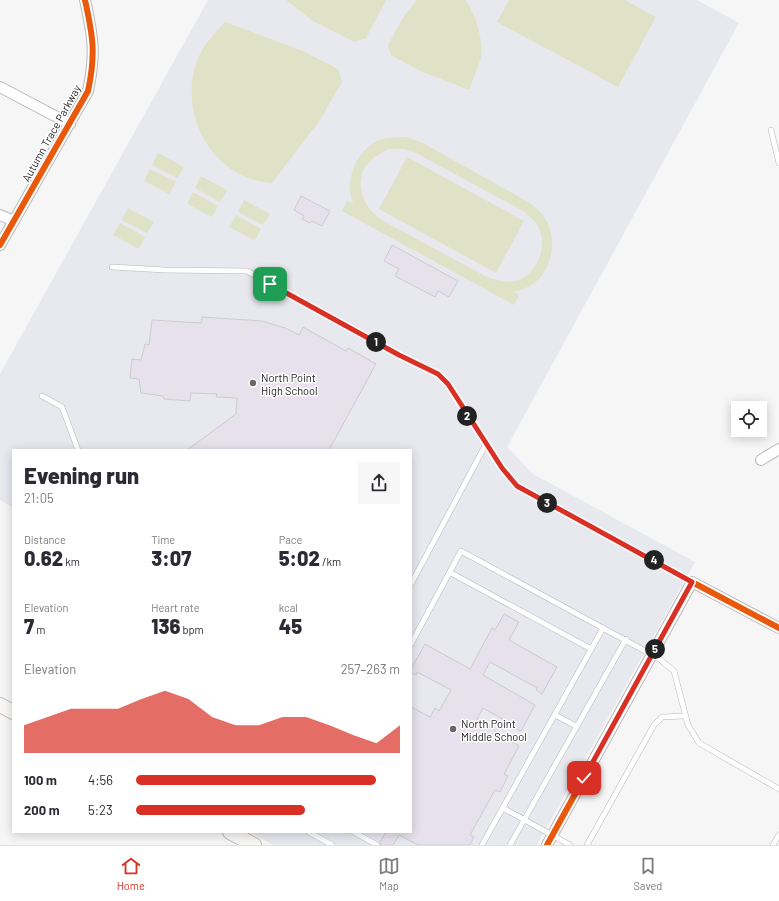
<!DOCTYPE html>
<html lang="en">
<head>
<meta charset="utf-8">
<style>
  :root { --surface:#fff; --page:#f7f7f7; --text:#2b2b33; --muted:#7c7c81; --line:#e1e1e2; --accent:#d93025 }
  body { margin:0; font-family:Barlow,sans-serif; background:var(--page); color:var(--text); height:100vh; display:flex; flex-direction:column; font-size:15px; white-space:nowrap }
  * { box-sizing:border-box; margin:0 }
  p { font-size:13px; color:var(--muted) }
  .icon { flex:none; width:22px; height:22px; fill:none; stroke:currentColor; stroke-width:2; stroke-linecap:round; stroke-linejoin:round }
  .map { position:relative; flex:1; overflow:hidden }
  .sheet { position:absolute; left:12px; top:449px; width:400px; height:384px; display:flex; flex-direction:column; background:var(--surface); border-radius:0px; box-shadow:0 2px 10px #0003 }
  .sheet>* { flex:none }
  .buttons { position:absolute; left:731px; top:401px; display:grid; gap:8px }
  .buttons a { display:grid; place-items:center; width:36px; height:36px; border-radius:0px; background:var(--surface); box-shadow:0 2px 10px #0003; font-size:20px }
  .pin { position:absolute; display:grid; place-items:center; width:34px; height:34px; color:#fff; margin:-17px; border-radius:8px; box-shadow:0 2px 6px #0006 }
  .km { position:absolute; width:20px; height:20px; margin:-10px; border-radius:50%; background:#222; color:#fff; font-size:11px; line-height:20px; text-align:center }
  .round { display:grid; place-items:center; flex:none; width:42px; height:42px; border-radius:0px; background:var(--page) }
  .overview { display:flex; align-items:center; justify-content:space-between; height:68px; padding:0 12px }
  h1 { font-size:22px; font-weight:800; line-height:30px }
  .figures { display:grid; grid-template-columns:repeat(3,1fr); gap:6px; height:68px; padding:4px 12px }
  .figures div { display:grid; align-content:center }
  .figures b { font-size:20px; font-weight:800 }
  .figures small { font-size:11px; font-weight:400 }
  .figures p { font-size:11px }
  .chart { height:112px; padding:8px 12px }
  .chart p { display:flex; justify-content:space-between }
  .chart svg { width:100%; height:72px; margin-top:4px; fill:var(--accent); opacity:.7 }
  ul { padding:0 12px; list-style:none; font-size:13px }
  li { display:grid; grid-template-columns:64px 48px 1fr; align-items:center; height:30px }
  li i { height:10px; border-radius:5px; background:var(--accent) }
  .menu { display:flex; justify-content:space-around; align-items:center; height:56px; border-top:1px solid var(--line); background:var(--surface); font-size:11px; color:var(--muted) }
  .menu a { display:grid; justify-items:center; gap:2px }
  .menu .active { color:var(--accent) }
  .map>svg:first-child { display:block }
  .built { fill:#e8e9ef }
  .green { fill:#dfe2c7; fill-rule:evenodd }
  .building { fill:#e6e1ec; stroke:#cccccd }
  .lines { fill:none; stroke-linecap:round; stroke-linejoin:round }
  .lane-casing { stroke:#b9b9ba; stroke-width:6 }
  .street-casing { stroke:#b9b9ba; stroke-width:12 }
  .secondary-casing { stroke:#b9b9ba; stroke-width:16 }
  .lane { stroke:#fefefe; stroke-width:5 }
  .street { stroke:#fefefe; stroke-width:10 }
  .secondary { stroke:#f9f7f6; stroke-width:14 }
  .cycleway-casing { stroke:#fff; stroke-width:8 }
  .cycleway { stroke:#e8590c; stroke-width:6 }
  .route-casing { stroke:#fff; stroke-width:8 }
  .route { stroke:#d93025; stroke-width:5 }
  .poi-dot { fill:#686869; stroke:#fff; stroke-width:1.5 }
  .labels { text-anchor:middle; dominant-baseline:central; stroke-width:3; stroke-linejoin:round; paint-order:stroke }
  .street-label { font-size:11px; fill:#1c1c1d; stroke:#fff }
  .poi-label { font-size:11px; fill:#1c1c1d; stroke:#fff; text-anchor:start }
</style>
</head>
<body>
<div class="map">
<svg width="779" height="845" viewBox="0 0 779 845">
  <rect width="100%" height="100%" fill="#f6f6f7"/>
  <!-- built -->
  <polygon class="built" points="208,0 697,0 739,23 507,447 533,474 695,562 537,845 273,845 250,832 411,832 411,450 13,450 13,508 0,500 0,374"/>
  <!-- green -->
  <g class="green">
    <polygon points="286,0 386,0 366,38 354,42 313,21"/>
    <path d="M417 0H465C475 11 484 42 481 57 478 68 473 79 469 90L420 71 391 55 388 45 404 16Z"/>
    <polygon points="509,0 625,0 656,17 618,87 497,22"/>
    <path d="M225 22 303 51 338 69 342 82 320 120 272 183C266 182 260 182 254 180 203 165 178 103 199 56 205 43 216 32 225 22Z"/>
    <path d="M406 137 421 142 530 203C538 209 544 215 548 224 558 245 550 276 528 287 524 289 518 290 514 292L519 295 514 305 342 211 347 201 353 203C343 178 359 143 387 138 393 137 400 137 406 137ZM389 149H404L416 153 525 212C528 216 533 219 536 223 550 243 538 275 515 281 505 283 496 280 487 277L380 219C360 204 351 174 375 157 379 154 384 152 389 149Z"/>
    <polygon points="158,153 184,167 177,178 152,165"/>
    <polygon points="407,157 524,221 496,273 379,209"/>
    <polygon points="150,169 176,182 169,194 144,181"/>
    <polygon points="201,176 227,190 220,202 195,188"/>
    <polygon points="193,192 218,206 212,217 187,204"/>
    <polygon points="244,200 270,214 263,225 238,212"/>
    <polygon points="128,208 154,222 147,233 122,220"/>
    <polygon points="236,215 261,229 255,241 229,227"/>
    <polygon points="120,223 145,237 139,249 113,235"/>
  </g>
  <!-- building -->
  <g class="building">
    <polygon points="301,196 330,211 322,226 312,221 310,223 302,219 304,216 294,210"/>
    <polygon points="392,245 458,281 449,297 438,291 435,297 395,276 399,269 384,261"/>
    <polygon points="202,317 262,321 285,328 299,335 303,327 346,351 348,348 376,364 329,450 187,450 236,414 237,398 216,397 217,394 191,393 190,401 164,399 163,396 141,393 139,379 130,378 132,359 141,360 145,344 149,345 152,320 201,323"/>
    <polygon points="504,614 519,622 509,640 557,667 542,694 536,690 537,688 490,662 483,675 535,705 521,731 514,728 515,726 483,708 477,719 519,746 504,774 508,776 500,792 495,790 470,835 474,837 470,845 418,845 399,835 393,845 381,845 380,842 386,832 411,832 411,707 430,717 435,708 439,711 451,690 417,672 416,675 411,672 411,669 425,644 470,669 492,628 495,630"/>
  </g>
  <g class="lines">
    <defs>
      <g id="lane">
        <polyline points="771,130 779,163"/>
        <polyline points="112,267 165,270 247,271 399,355 438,374 448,384 502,468 517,486 692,582"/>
        <polyline points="42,396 62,407 78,450"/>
        <polyline points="451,573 591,649"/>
        <polyline points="411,584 486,444"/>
        <polyline points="411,644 461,551 658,658 674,671 688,725 699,743 779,789"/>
        <polyline points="555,715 576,726"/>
        <polyline points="503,808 570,845"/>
        <polyline points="309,832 332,845"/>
        <polyline points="354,832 377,845"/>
        <polyline points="482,845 603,628"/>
        <polyline points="510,845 626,639"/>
        <polyline points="587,845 654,725 662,717 685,716"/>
        <polyline points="773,845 779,835"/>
      </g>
      <g id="street">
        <polyline points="0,87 70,124"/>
        <polyline points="0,215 14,221"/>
        <path d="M0 245 88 91C96 54 93 36 85 0"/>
        <polyline points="761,460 779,449"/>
        <polyline points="547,845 692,582 779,628"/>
      </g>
      <g id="secondary">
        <polyline points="0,705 13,712"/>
        <polyline points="230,832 254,845"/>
      </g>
    </defs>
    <!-- lane casing -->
    <use href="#lane" class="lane-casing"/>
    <!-- street casing -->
    <use href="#street" class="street-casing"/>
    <!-- secondary casing -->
    <use href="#secondary" class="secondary-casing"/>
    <!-- lane -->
    <use href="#lane" class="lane"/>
    <!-- street -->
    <use href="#street" class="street"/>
    <!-- secondary -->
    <use href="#secondary" class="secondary"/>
    <defs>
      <g id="cycleway">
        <path d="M0 245 88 91C96 54 93 36 85 0"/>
        <polyline points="547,845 692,582 779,628"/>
      </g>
    </defs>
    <!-- cycleway casing -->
    <use href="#cycleway" class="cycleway-casing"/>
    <!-- cycleway -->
    <use href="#cycleway" class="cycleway"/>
  </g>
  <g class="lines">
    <defs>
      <polyline id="route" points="270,284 399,355 438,374 448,384 502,468 517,486 692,582 584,778"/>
    </defs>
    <!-- route casing -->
    <use href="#route" class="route-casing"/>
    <!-- route -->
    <use href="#route" class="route"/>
  </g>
  <!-- markers -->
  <g class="poi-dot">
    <circle cx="253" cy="383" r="4"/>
    <circle cx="453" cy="729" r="4"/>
  </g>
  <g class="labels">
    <!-- street labels -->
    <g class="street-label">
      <text transform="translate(51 133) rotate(-61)">Autumn Trace Parkway</text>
    </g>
    <!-- poi labels -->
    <g class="poi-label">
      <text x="261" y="377">North Point<tspan x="261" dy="13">High School</tspan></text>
      <text x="461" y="723">North Point<tspan x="461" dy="13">Middle School</tspan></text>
    </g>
  </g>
</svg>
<div class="buttons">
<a><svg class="icon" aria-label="locate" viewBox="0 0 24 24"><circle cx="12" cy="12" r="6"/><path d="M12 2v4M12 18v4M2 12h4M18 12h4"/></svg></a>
</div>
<div class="pin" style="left:270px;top:284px;background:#1e9e55"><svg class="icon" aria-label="arrive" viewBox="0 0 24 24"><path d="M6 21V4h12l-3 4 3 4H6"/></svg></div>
<div class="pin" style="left:584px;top:778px;background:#d93025"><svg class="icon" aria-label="check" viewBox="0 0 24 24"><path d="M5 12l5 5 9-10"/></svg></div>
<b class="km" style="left:376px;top:342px">1</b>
<b class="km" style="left:467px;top:416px">2</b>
<b class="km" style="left:547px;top:503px">3</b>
<b class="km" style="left:654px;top:560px">4</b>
<b class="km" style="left:655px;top:649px">5</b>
<section class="sheet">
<div class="overview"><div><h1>Evening run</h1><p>21:05</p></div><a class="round"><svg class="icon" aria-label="share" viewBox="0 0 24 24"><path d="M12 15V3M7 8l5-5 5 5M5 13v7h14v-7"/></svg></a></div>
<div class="figures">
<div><p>Distance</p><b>0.62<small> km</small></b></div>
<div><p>Time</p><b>3:07</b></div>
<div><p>Pace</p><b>5:02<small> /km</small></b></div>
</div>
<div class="figures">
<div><p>Elevation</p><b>7<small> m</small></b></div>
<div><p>Heart rate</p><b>136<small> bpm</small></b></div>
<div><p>kcal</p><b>45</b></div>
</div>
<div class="chart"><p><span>Elevation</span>257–263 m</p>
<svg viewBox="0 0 160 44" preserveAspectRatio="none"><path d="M0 44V27L10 22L20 17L30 17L40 17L50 11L60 6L70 11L80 22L90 27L100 27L110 22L120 22L130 27L140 33L150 38L160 27V44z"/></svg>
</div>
<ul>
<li><b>100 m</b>4:56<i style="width:91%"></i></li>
<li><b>200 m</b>5:23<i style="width:64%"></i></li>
</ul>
</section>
</div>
<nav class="menu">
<a class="active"><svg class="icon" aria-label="home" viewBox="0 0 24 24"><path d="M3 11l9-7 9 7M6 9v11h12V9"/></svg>Home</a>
<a><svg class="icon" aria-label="map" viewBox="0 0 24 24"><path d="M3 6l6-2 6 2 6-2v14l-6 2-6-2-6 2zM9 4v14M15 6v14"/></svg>Map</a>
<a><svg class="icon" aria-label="saved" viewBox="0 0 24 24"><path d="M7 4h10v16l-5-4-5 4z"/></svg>Saved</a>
</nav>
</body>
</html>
